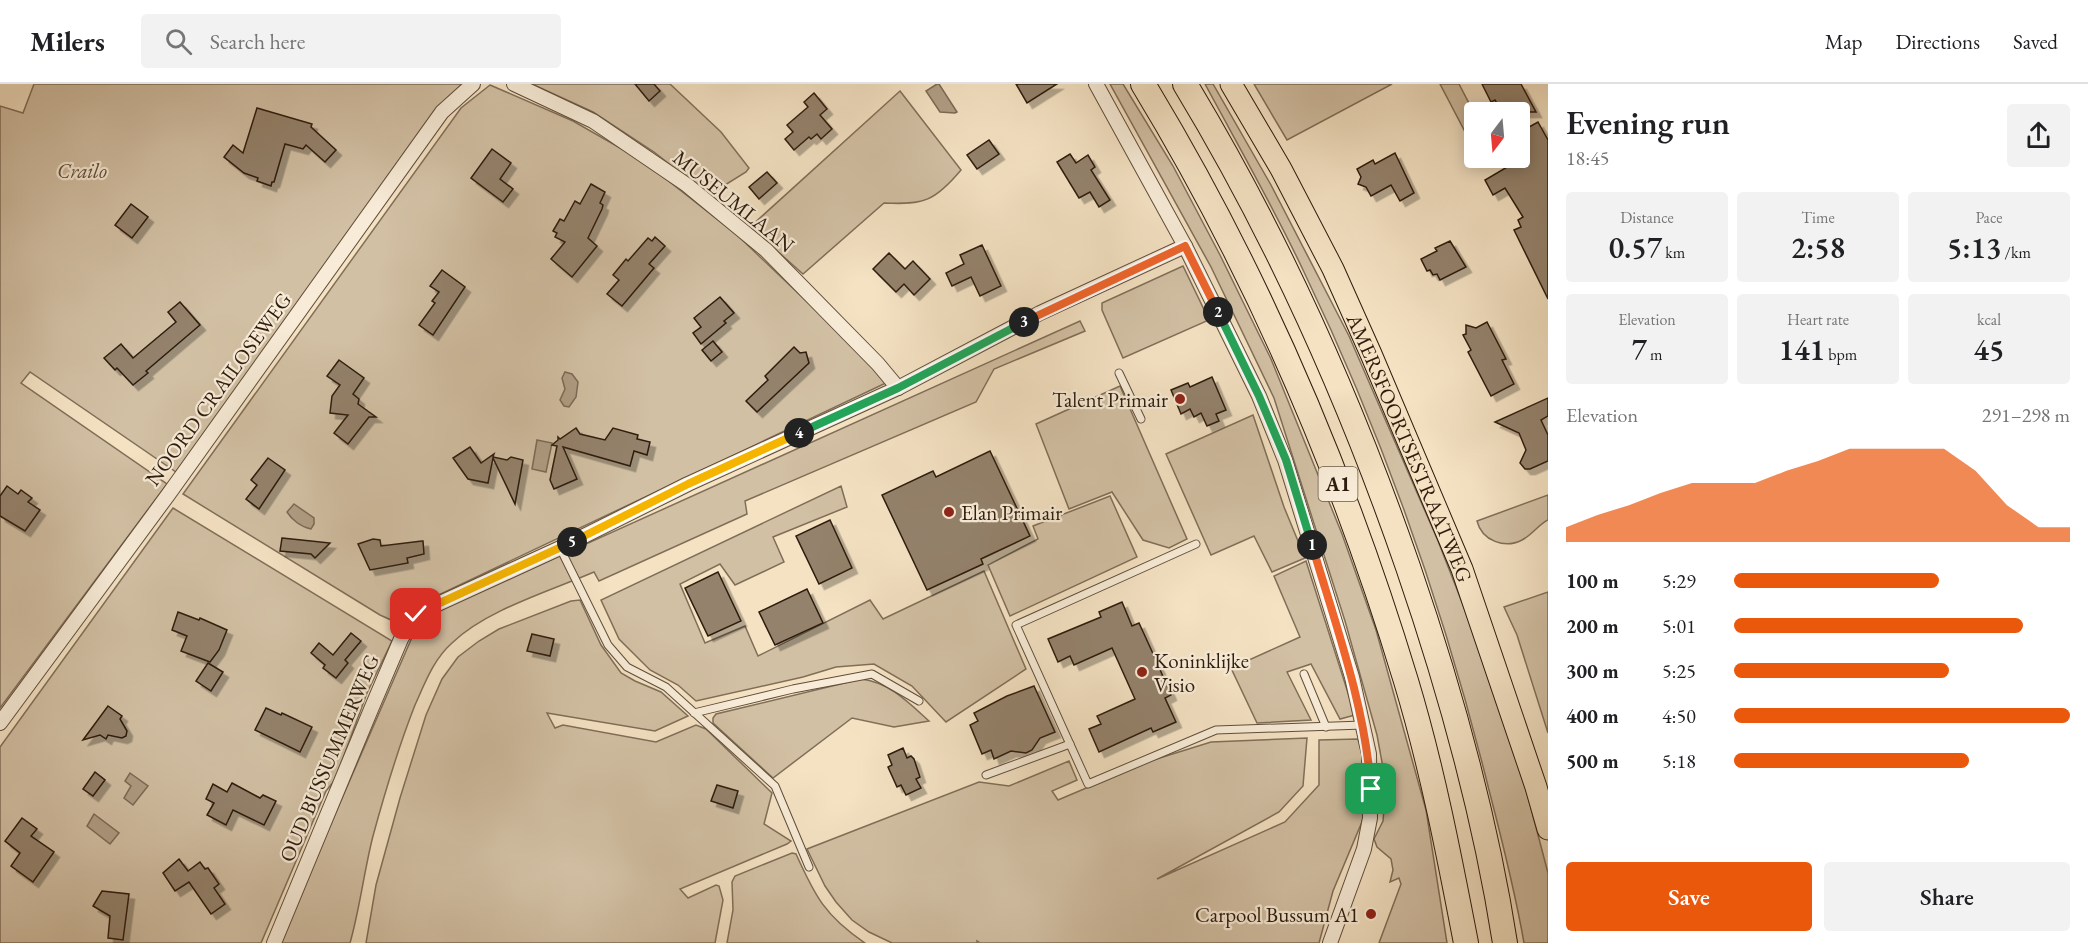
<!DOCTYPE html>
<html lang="en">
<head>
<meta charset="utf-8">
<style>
  :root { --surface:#fff; --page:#f2f2f2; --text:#202124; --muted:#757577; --line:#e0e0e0; --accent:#ea580c }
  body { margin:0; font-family:"EB Garamond",serif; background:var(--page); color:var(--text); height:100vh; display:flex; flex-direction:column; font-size:22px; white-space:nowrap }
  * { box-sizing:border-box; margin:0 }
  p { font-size:20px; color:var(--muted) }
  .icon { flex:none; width:33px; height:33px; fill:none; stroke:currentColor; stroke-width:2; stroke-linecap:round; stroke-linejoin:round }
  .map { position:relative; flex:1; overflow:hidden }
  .panel { display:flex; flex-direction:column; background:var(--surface); width:540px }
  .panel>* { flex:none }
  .needle { width:39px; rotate:196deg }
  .fabs { position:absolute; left:1464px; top:18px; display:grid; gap:12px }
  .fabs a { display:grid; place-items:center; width:66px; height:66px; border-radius:6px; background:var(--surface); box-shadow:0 3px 15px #0003; font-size:30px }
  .pin { position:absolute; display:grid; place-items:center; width:51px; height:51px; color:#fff; margin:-26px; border-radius:12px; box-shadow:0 3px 9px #0006 }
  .km { position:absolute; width:30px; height:30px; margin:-15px; border-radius:50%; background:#222; color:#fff; font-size:16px; line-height:30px; text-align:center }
  .round { display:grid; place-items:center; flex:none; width:63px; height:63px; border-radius:6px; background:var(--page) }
  .head { display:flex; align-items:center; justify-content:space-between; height:102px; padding:0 18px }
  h1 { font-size:33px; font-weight:600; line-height:45px }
  .metrics { display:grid; grid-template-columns:repeat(3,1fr); gap:9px; height:102px; padding:6px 18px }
  .metrics div { display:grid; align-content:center; border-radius:6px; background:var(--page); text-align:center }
  .metrics b { font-size:30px; font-weight:600 }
  .metrics small { font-size:16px; font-weight:400 }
  .metrics p { font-size:16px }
  .chart { height:168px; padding:12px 18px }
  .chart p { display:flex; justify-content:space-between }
  .chart svg { width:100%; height:108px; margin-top:6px; fill:var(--accent); opacity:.7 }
  .primary-button { display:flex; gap:12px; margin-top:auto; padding:12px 18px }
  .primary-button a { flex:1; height:69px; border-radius:6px; background:var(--accent); color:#fff; font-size:24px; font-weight:600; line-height:69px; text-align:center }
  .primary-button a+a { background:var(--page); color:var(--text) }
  ul { padding:0 18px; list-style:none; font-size:20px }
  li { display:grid; grid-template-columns:96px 72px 1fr; align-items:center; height:45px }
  li i { height:15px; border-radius:8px; background:var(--accent) }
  header { display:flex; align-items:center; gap:36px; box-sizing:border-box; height:84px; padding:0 30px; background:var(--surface); border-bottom:2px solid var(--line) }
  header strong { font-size:28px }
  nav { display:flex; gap:33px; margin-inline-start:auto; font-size:21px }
  .search { width:420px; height:54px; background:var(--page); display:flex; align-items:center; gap:15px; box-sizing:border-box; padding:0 21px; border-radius:6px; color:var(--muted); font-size:22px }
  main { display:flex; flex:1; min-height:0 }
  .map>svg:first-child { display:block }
  .green { fill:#d2c0a4; stroke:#806e58; stroke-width:1.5 }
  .water { fill:#b09e85; stroke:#7c6a55; stroke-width:1.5 }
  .building { fill:#94826c; stroke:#2d1b0d; stroke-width:1.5; filter:url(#shadow) }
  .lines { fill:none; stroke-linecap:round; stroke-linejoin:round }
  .lane-casing { stroke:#5f4d3a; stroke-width:9 }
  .street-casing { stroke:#5f4d3a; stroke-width:16 }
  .primary-casing { stroke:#2d1b0d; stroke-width:23 }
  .highway-casing { stroke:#2d1b0d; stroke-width:26 }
  .lane { stroke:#f8ecd8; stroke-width:7 }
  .street { stroke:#f8ecd8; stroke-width:14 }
  .primary { stroke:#f4e2c3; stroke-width:21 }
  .highway { stroke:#f4e2c3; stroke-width:24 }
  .split-1-casing { stroke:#fff; stroke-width:12 }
  .split-2-casing { stroke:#fff; stroke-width:12 }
  .split-3-casing { stroke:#fff; stroke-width:12 }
  .split-4-casing { stroke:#fff; stroke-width:12 }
  .split-5-casing { stroke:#fff; stroke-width:12 }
  .split-6-casing { stroke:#fff; stroke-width:12 }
  .split-1 { stroke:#f0652b; stroke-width:8 }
  .split-2 { stroke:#22a559; stroke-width:8 }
  .split-3 { stroke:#f0652b; stroke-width:8 }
  .split-4 { stroke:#22a559; stroke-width:8 }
  .split-5 { stroke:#f5b400; stroke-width:8 }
  .split-6 { stroke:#f5b400; stroke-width:8 }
  .poi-dot { fill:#8f2418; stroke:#f8ecd8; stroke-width:2 }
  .labels { text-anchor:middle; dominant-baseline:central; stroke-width:4.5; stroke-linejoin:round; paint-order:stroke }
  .shield { fill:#f8ecd8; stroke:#6a5a4a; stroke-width:1.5 }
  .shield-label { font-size:20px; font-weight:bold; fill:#2d1b0d }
  .park-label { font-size:21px; font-style:italic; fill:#5f4d3a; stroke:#f8ecd8 }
  .street-label { font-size:21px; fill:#2d1b0d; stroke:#f8ecd8 }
  .poi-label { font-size:21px; fill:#2d1b0d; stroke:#f8ecd8; text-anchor:end }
</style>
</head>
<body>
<header>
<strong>Milers</strong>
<div class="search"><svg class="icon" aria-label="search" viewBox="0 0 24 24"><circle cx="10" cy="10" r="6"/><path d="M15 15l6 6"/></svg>Search here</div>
<nav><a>Map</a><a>Directions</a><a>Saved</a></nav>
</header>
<main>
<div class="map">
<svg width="1548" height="859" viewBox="0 0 1548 859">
  <defs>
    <filter id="shadow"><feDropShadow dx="5.5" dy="5.5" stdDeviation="0" flood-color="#0004"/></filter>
  </defs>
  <rect width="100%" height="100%" fill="#f4e2c3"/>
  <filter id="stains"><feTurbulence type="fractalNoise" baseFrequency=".00333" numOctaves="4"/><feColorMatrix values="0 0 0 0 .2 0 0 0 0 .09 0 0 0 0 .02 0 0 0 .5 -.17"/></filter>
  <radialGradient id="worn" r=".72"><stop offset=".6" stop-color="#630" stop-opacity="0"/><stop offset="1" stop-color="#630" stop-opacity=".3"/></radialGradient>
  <!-- green -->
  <g class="green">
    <polygon points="34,0 462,0 433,32 176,388 30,288 21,299 167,400 0,624 0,22 23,29"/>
    <polygon points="532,0 670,0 721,48 749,84 746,88 709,111 654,68 593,28"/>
    <polygon points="1110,0 1123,0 1173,82 1220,171 1271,275 1342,450 1376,546 1426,726 1447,859 1379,859 1401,800 1399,794 1390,798 1393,786 1391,775 1377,763 1374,755 1383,737 1386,700 1377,651 1345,537 1274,314 1211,183"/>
    <path d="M1205 0H1213L1271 101 1349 252 1438 457 1497 608 1518 675 1548 789V859H1524C1515 807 1502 756 1489 706 1445 528 1384 354 1304 188 1274 124 1239 63 1205 0Z"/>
    <polygon points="1254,0 1392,0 1287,56"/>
    <polygon points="1440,0 1459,0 1474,29 1474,65"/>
    <polygon points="490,1 573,37 643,77 736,150 866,274 888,298 413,523 402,541 380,531 183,410 461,24"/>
    <path d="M900 7 961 86C935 117 924 121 884 119L803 190 750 143Z"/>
    <polygon points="1183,182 1209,236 1123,274 1102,226 1102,219"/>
    <path d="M1080 237 1085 247 994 285 976 318 745 417 747 430 599 497 594 488C550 507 486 526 452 559 433 576 425 599 415 621 398 664 385 708 373 752 364 787 360 824 350 859H279L420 535Z"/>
    <polygon points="1120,302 1187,455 1169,464 1143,456 1112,408 1069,425 1036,340"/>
    <polygon points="1253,331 1284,423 1305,474 1272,488 1254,452 1211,471 1166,370"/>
    <polygon points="841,402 847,423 773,453 784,478 735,501 720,480 680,500 705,559 745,542 758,572 870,516 883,535 984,487 1026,585 946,638 912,602 874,580 836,583 803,593 696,617 678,601 650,586 619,555 601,516"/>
    <path d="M1548 411V436C1538 441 1532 451 1522 456 1505 465 1482 457 1477 437Z"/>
    <polygon points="1110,412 1137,473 1010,532 988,481 1038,455 1033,442"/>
    <polygon points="173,424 392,557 367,609 335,696 326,707 261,859 0,859 0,663"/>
    <polygon points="1306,477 1355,631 1340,635 1311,580 1287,588 1311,636 1257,639 1231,584 1300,553 1274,492"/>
    <polygon points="1548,508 1548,649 1517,551 1504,523"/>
    <polygon points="580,516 601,561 621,589 635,597 661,608 688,632 655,647 547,629 555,644 563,641 656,658 696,641 706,645 772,709 764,740 791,757 787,760 680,805 688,814 716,801 719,802 723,816 715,859 366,859 376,801 400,714 426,631 442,595 458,573 479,557 499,545 571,517"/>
    <path d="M861 595C889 598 909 619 929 637L894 643 852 634 773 694 713 639V634L716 630Z"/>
    <polygon points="1307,654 1303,702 1279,728 1157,795 1285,738 1319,701 1319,656 1358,655 1365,683 1364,733 1333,807 1319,859 980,859 977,857 977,859 892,859 869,848 852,836 836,818 825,802 807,765 979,698 1009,702 1069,677 1077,696 1052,707 1058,716 1150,677 1211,658"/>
    <path d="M792 769 796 770C815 812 825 832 865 859H727L733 826 732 798 735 792Z"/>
  </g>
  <!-- water -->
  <g class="water">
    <polygon points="937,0 939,0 957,28 955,29 940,28 926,7"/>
    <polygon points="565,288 572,290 578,298 576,313 569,323 564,322 560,316 565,305 562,294"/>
    <polygon points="537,356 552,359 546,388 532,385"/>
    <path d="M294 420 314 434V440L311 445C301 443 292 436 287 428Z"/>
    <polygon points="130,689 148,702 133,721 124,714 131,702 125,697"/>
    <polygon points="94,730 119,749 110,760 87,742"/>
  </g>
  <!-- building -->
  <g class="building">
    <polygon points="635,0 654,0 660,7 649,17"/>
    <polygon points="1016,0 1057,0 1027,19"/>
    <polygon points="1482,0 1521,0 1536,28 1502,28 1495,16 1491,18"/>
    <polygon points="814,9 827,25 820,31 832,45 821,55 817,50 811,55 809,53 794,66 785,55 793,48 787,41 808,23 804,18"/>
    <polygon points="257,24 312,40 311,43 336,66 325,78 306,61 303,65 285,60 274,98 272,98 271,102 257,97 258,94 244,89 224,73 233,61 243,69"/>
    <polygon points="1538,38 1548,56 1548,215 1514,146 1521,143 1518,136 1523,133 1505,104 1493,111 1485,96 1509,82 1504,74 1526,74 1520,62 1520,48"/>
    <polygon points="989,56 999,70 977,85 967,71"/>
    <polygon points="492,65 511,79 500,95 513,105 503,118 471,94"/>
    <polygon points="1395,69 1414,109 1400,117 1391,101 1371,112 1366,103 1358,100 1361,93 1357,85 1373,76 1375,80"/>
    <polygon points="1070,70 1076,79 1088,71 1095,83 1091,86 1110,116 1099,123 1090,108 1079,114 1057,78"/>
    <polygon points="767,88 777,99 759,115 749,103"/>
    <polygon points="591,100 605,108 600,119 603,121 602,125 588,154 597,162 572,193 551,175 565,158 555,153 557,149 553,147 560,135 564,137 575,117 580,120"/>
    <polygon points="131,120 148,133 132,154 115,141"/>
    <polygon points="655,153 665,162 649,180 654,184 622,222 607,210 619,196 613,191 626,175 628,177 648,154 652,157"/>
    <polygon points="1450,157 1466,183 1440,196 1437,190 1433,191 1430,186 1427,187 1421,175 1437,167 1435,164"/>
    <polygon points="982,161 1001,202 980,212 971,193 952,202 946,189 964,180 960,171"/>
    <polygon points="889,169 905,185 913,177 930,195 914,211 904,200 896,208 873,185"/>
    <polygon points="442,186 465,203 433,251 419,241 435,219 432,217 439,208 430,202"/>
    <polygon points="720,213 734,229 724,237 726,239 701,260 693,249 701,243 694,234"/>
    <polygon points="180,218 200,241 146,287 148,289 133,301 117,284 115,286 104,274 121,260 133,274 176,238 168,228"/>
    <polygon points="1487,238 1506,275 1502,276 1514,300 1491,312 1468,268 1471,266 1463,251 1466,250 1466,241 1476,244"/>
    <polygon points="713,257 722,268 711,277 702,266"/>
    <polygon points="794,263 800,269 806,268 809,279 757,328 746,317 768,296 765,292"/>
    <polygon points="339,276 364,294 353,310 359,315 358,320 376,333 369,333 348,360 334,349 348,331 330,329 332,312 340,301 327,292"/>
    <polygon points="1212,293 1226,326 1216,330 1219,337 1207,342 1201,329 1194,333 1190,325 1181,330 1171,306 1188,299 1190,303"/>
    <polygon points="1548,314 1548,332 1541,336 1548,351 1548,377 1530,385 1525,385 1520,379 1526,366 1519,349 1495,338"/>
    <polygon points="576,344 580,350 605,356 613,344 638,351 637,355 650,358 647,371 634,367 630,382 563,363 577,395 554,405 550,396 557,362 552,361 558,356 558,353 560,355"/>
    <polygon points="470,363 481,379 494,370 493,373 507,376 511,373 523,376 515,420 493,374 488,399 468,395 453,374"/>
    <polygon points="990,367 1030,452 981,475 983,480 927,506 882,411 933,387 936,393"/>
    <polygon points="268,374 285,386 259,425 246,415 257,401 251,396"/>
    <polygon points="7,402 18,410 21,406 32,414 28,418 40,426 25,447 0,432 0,412"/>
    <polygon points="830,436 852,484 819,500 796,452"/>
    <polygon points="282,454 311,457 330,459 315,474 311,470 280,467"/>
    <polygon points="373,455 380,456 381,462 422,457 423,457 424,470 407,474 408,479 370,486 358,460"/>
    <polygon points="718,488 741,537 708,552 685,504"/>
    <polygon points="807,505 823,539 775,561 759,528"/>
    <polygon points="1122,518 1132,542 1139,539 1155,574 1171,611 1165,614 1176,638 1153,648 1151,644 1099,668 1089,645 1101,640 1097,632 1135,615 1112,564 1074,581 1070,572 1058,578 1048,555 1101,533 1099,528"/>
    <polygon points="178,528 199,536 200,534 227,546 219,566 210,578 181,567 187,552 172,546"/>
    <polygon points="351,549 361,557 345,576 348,579 336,594 323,584 325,581 311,569 319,559 333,571"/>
    <polygon points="532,550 554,555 550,572 527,567"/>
    <polygon points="208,579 223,588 211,607 196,597"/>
    <polygon points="1034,602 1055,648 1040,654 1032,666 1026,669 1011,667 994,675 991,666 982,670 970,641 978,637 974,629 1007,612"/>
    <polygon points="108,622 122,632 120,635 127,647 126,652 122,654 108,651 106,655 100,651 83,656"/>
    <polygon points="266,624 281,631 282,629 312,643 300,668 255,646"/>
    <polygon points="903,664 907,674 911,672 914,675 920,693 916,695 921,704 906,711 901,701 897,703 888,683 892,681 888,671"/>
    <polygon points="95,688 105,696 93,712 83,705"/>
    <polygon points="232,699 260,714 263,711 276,717 264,741 233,726 226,741 207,731 214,719 206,715 213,700 227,708"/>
    <polygon points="717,701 738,707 733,724 711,717"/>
    <polygon points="22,734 37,745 31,752 54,768 33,798 11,782 20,769 5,757"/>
    <polygon points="179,775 188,787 200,778 205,785 208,784 219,800 214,804 225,820 211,830 189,798 175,807 163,789"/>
    <polygon points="102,807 129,810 123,856 108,854 110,832 93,822"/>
  </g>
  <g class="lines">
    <defs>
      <g id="lane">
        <polyline points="1119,289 1141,335"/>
        <polyline points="1196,460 1016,541 1088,700 1216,646 1363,641"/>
        <polyline points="560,464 608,561 627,583 666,603 775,702 809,783"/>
        <polyline points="1304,590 1326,643"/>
        <polyline points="694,629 793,605 872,590 919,617"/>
        <polyline points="986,691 1070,660"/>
      </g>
      <g id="street">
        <polyline points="514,0 593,37 687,101 766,166 878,280 898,304"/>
        <polyline points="1096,0 1185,162 1259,312 1285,376 1352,593 1369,670 1370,734 1364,765 1330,859"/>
        <polyline points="0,639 168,411 442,28 473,0"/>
        <polyline points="274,859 372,623 401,555 416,530 560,464 688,400 898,304 1040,229 1185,162"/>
      </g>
      <g id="primary">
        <path id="s1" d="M1231 0 1281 85 1333 185 1371 270 1462 485 1536 703 1548 745"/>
      </g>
      <g id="highway">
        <path d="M1143 0C1256 186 1343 389 1406 597 1432 683 1449 771 1466 859"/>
        <path d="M1185 0C1277 152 1350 315 1408 483 1450 605 1485 731 1505 859"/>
      </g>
    </defs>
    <!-- lane casing -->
    <use href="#lane" class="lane-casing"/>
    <!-- street casing -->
    <use href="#street" class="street-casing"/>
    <!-- primary casing -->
    <use href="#primary" class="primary-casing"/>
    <!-- highway casing -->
    <use href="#highway" class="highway-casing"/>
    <!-- lane -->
    <use href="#lane" class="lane"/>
    <!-- street -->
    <use href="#street" class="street"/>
    <!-- primary -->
    <use href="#primary" class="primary"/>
    <!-- highway -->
    <use href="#highway" class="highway"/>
  </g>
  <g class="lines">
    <defs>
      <path id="split-1" d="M1312 461C1336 542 1365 621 1371 705"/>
      <polyline id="split-2" points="1218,228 1259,312 1286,376 1312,461"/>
      <polyline id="split-3" points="1024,238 1185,162 1218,228"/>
      <polyline id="split-4" points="799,349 898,304 1024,238"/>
      <polyline id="split-5" points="572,458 688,400 799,349"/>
      <polyline id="split-6" points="416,530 572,458"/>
    </defs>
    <!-- split-1 casing -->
    <use href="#split-1" class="split-1-casing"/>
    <!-- split-2 casing -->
    <use href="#split-2" class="split-2-casing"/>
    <!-- split-3 casing -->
    <use href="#split-3" class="split-3-casing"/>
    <!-- split-4 casing -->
    <use href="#split-4" class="split-4-casing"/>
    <!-- split-5 casing -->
    <use href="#split-5" class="split-5-casing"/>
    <!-- split-6 casing -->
    <use href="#split-6" class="split-6-casing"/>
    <!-- split-1 -->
    <use href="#split-1" class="split-1"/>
    <!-- split-2 -->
    <use href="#split-2" class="split-2"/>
    <!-- split-3 -->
    <use href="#split-3" class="split-3"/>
    <!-- split-4 -->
    <use href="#split-4" class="split-4"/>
    <!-- split-5 -->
    <use href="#split-5" class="split-5"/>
    <!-- split-6 -->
    <use href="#split-6" class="split-6"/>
  </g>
  <!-- markers -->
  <g class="poi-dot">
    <circle cx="1180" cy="315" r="6"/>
    <circle cx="949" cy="428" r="6"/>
    <circle cx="1142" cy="588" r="6"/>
    <circle cx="1371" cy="830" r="6"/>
  </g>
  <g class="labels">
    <!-- shield labels -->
    <rect class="shield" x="1318.5" y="383" width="39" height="34" rx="4.5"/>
    <g class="shield-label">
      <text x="1338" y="400">A1</text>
    </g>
    <!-- park labels -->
    <g class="park-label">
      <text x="82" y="86">Crailo</text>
    </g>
    <!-- street labels -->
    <g class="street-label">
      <text transform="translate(734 117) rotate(39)">MUSEUMLAAN</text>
      <text transform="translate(218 305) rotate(-54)">NOORD CRAILOSEWEG</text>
      <text stroke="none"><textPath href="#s1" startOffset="406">AMERSFOORTSESTRAATWEG</textPath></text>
      <text transform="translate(329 674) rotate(-67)">OUD BUSSUMMERWEG</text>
    </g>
    <!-- poi labels -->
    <g class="poi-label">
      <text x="1168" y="315">Talent Primair</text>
      <text x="961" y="428" text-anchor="start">Elan Primair</text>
      <text x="1154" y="576" text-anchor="start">Koninklijke<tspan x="1154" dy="24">Visio</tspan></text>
      <text x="1359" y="830">Carpool Bussum A1</text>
    </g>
  </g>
  <rect width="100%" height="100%" filter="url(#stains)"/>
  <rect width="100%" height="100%" fill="url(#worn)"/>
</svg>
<div class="fabs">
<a><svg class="needle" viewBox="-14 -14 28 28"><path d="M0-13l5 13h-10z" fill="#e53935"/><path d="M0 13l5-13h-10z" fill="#757577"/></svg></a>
</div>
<div class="pin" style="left:1371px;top:705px;background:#1e9e55"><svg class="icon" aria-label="arrive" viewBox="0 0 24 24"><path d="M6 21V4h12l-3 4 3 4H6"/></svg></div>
<div class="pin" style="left:416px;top:530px;background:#d93025"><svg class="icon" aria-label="check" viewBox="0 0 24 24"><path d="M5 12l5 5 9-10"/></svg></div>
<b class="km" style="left:1312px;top:461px">1</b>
<b class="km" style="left:1218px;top:228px">2</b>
<b class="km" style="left:1024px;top:238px">3</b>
<b class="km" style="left:799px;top:349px">4</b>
<b class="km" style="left:572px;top:458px">5</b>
</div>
<section class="panel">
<div class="head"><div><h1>Evening run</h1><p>18:45</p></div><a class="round"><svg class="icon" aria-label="share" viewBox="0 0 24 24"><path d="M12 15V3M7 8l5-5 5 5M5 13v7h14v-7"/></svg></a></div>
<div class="metrics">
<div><p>Distance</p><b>0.57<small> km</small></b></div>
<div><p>Time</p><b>2:58</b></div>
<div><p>Pace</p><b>5:13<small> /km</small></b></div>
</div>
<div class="metrics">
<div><p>Elevation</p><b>7<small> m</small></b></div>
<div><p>Heart rate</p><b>141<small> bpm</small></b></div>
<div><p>kcal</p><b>45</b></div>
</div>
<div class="chart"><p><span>Elevation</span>291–298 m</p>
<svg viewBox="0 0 160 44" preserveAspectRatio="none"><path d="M0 44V38L10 33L20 29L30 24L40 20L50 20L60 20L70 15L80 11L90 6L100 6L110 6L120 6L130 15L140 29L150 38L160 38V44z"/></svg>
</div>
<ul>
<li><b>100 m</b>5:29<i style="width:61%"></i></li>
<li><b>200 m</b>5:01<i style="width:86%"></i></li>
<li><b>300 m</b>5:25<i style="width:64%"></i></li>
<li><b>400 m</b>4:50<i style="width:100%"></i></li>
<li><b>500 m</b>5:18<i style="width:70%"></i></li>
</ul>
<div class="primary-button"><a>Save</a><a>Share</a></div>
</section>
</main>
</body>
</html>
